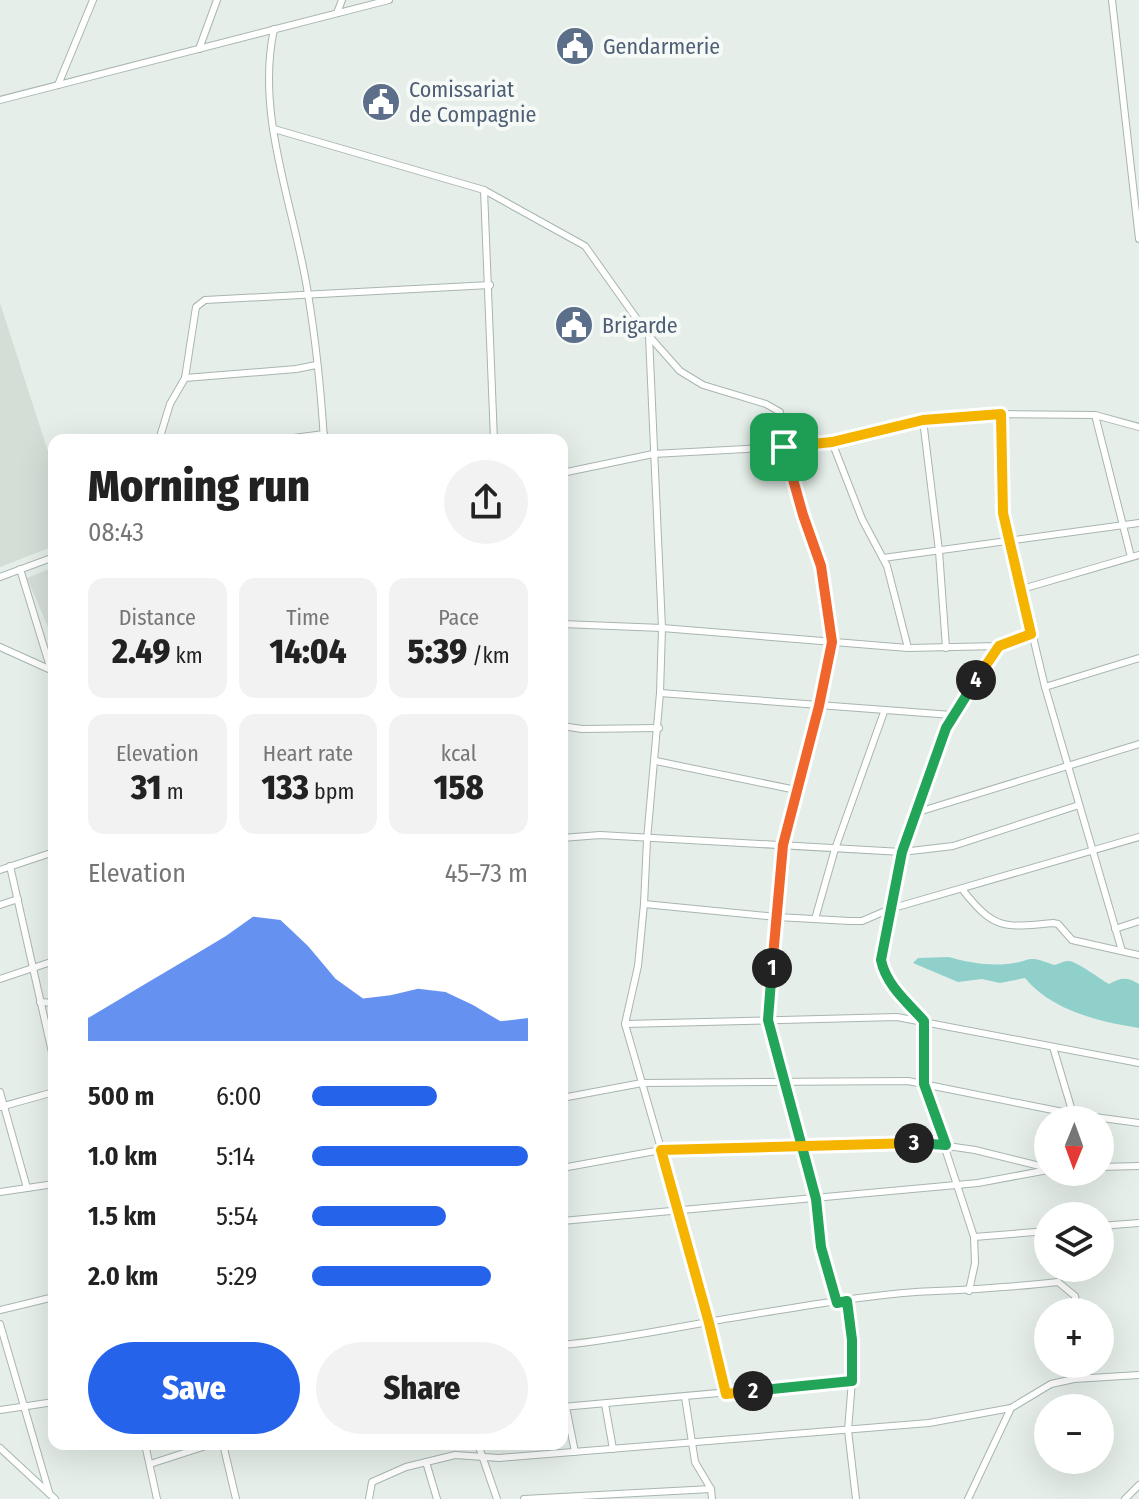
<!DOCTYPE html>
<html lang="en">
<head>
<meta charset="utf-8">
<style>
  :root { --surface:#fff; --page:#f2f2f2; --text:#222; --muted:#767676; --accent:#2563eb }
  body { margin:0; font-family:"Fira Sans Condensed",sans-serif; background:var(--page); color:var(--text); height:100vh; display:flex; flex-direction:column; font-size:30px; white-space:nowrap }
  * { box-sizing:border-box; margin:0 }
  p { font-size:26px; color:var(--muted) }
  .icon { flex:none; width:44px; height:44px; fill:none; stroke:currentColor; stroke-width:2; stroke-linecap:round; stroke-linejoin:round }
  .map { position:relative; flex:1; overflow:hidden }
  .drawer { position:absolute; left:48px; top:434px; width:520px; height:1016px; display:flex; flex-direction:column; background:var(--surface); border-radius:16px; box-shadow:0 8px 32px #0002 }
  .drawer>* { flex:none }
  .needle { width:52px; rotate:181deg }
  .tools { position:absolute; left:1034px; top:1106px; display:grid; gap:16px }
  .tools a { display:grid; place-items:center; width:80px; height:80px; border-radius:50%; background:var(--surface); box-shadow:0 8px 32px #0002; font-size:40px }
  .pin { position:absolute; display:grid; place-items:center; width:68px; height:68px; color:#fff; margin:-34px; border-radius:16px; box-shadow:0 4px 12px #0006 }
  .km { position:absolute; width:40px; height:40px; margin:-20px; border-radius:50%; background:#222; color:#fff; font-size:22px; line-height:40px; text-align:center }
  .round { display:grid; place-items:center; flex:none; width:84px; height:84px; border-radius:42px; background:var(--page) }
  .summary { display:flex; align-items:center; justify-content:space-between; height:136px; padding:0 40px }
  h1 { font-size:44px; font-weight:800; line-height:60px }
  .metrics { display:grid; grid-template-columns:repeat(3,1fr); gap:12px; height:136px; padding:8px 40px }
  .metrics div { display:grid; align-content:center; border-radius:16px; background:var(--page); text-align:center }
  .metrics b { font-size:34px; font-weight:800 }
  .metrics small { font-size:22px; font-weight:400 }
  .metrics p { font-size:22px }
  .chart { height:224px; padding:16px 40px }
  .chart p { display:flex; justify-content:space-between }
  .chart svg { width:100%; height:144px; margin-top:8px; fill:var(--accent); opacity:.7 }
  .primary-button { display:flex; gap:16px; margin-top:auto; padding:16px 40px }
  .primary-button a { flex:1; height:92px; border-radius:48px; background:var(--accent); color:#fff; font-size:32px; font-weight:800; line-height:92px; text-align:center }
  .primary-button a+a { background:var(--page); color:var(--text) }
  ul { padding:0 40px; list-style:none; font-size:26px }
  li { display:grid; grid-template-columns:128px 96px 1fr; align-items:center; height:60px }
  li i { height:20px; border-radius:10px; background:var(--accent) }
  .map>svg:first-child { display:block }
  .built { fill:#d4ded7 }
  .water { fill:#90d0cb }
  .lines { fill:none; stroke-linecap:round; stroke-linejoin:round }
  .street-casing { stroke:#a8b6ae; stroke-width:8 }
  .street { stroke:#fff; stroke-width:6 }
  .split-1-casing { stroke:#fff; stroke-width:16 }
  .split-2-casing { stroke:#fff; stroke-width:16 }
  .split-3-casing { stroke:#fff; stroke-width:16 }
  .split-4-casing { stroke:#fff; stroke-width:16 }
  .split-5-casing { stroke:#fff; stroke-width:16 }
  .split-1 { stroke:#f0652b; stroke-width:10 }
  .split-2 { stroke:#22a559; stroke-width:10 }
  .split-3 { stroke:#f5b400; stroke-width:10 }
  .split-4 { stroke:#22a559; stroke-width:10 }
  .split-5 { stroke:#f5b400; stroke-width:10 }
  .labels { text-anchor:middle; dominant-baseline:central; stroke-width:8; stroke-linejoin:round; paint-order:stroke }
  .service-label { font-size:22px; fill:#4e5e75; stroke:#f6faf7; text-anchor:start }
</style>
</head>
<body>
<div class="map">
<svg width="1139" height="1499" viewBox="0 0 1139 1499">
  <rect width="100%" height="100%" fill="#e5eee8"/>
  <!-- built -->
  <g class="built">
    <polygon points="0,303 54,470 54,546 0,567"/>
    <polygon points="54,567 54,641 27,578"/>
  </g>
  <!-- water -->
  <path class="water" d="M949 957C966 962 988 966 1006 964 1033 962 1024 953 1054 965 1059 964 1063 961 1068 961 1075 960 1100 979 1109 984 1122 977 1127 977 1139 984V1028C1099 1022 1051 1010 1025 978L1000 983 982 979 958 982 913 963 918 958Z"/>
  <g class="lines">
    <defs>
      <g id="street">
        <polyline points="1112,0 1139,239"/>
        <polyline points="337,13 342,0"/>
        <path d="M274 29C255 117 295 208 308 294 316 342 321 392 324 440"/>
        <polyline points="199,49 217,0"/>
        <polyline points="58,85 93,0"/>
        <polyline points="0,100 389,0"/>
        <polyline points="274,129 484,190"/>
        <polyline points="649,336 662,628 660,693 647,840 644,904 638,966 625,1024 679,1211 726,1394"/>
        <polyline points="185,378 296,369 316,365"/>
        <polyline points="1095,415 1131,557"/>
        <polyline points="159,440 170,404 185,378 196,307 205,300 490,285"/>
        <polyline points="278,440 324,434"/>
        <polyline points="494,440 484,190 585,246 649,336 680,371 703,385 766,404 780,412 784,447 825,583 832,642 819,706 783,845 768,1020 816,1199 821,1247 837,1303"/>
        <polyline points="832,442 862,519 887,566 908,648"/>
        <polyline points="562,473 653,454 784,447 832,442 923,420"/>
        <polyline points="883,558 1139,523"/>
        <polyline points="20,569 51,670"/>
        <polyline points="0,577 54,557"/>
        <polyline points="1022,589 1139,555"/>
        <polyline points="562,624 662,628 908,648 999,646 1031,634"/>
        <polyline points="0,647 51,670"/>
        <polyline points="946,648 939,551 923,420 1001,414"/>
        <polyline points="1045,687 1139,658"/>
        <polyline points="660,693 952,715"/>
        <polyline points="562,726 582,729 659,728"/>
        <polyline points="656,761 796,790"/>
        <polyline points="915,813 1139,744"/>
        <polyline points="562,838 600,835 902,852 953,846 1079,805"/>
        <polyline points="10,866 54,1061"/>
        <polyline points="0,870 54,852"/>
        <path d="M962 889C994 930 1004 928 1053 923L1058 924 1072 940 1139 955"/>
        <polyline points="644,904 777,917 850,921 862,921 890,909 1139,837"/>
        <polyline points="0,905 18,899"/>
        <polyline points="815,919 835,849 884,712"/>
        <polyline points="1115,929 1139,921"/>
        <polyline points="1122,951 1045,687 1006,524 1003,513 1001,414 1095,415 1139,427"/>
        <polyline points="0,979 54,961"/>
        <polyline points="40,1002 54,1003"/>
        <polyline points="625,1024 897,1017 1139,1063"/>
        <polyline points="1053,1047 1073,1114"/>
        <polyline points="0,1092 27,1188"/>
        <polyline points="562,1098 642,1083 908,1081 1073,1114 1139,1123"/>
        <polyline points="0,1107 54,1092"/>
        <polyline points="1100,1167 1139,1166"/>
        <polyline points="562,1168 661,1150 927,1143 975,1150 1048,1168"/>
        <polyline points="0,1192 54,1184"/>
        <polyline points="562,1221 978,1183 1048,1170"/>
        <polyline points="1100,1226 1139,1223"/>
        <polyline points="974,1237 1048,1231"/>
        <polyline points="969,1291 975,1263 974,1237 924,1084 924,1021 891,983 882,967 881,960 890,909 902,852 946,728 999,646"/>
        <polyline points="0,1310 54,1297"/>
        <polyline points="0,1324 49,1492"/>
        <path d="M562 1345C627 1339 690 1324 755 1314 812 1305 879 1293 936 1291 977 1289 1017 1287 1058 1282L1075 1296 1078 1312"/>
        <polyline points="1074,1379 1076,1364"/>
        <polyline points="852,1381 848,1430 856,1499"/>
        <polyline points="685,1397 695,1462 711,1489 712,1499"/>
        <polyline points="605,1404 613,1449"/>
        <polyline points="562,1407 852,1381 852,1340 847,1301"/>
        <polyline points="566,1407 575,1452"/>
        <polyline points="0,1410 54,1402"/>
        <polyline points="145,1444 157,1499"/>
        <polyline points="223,1444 236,1499"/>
        <polyline points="478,1444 497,1499"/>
        <polyline points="0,1448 55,1499"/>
        <polyline points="426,1462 437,1499"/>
        <polyline points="150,1464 212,1444"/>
        <polyline points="369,1499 372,1482 406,1467 455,1455 499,1458 929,1423 1011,1408 1051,1384 1074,1379 1139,1375"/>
        <polyline points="524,1499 711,1489"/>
        <polyline points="968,1499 1011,1408"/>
        <polyline points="1125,1499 1139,1485"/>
      </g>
    </defs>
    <!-- street casing -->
    <use href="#street" class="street-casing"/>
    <!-- street -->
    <use href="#street" class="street"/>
  </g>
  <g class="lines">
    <defs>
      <polyline id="split-1" points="772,968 783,845 819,706 832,642 821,566 803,515 784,447"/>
      <polyline id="split-2" points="753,1391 852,1381 852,1340 847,1301 837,1303 821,1247 816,1199 768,1020 772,968"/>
      <polyline id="split-3" points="753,1391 726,1394 709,1323 661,1150 914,1143"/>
      <path id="split-4" d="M914 1143 946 1145 924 1084V1021C908 1003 886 985 881 960L902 852 946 728 976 680"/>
      <polyline id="split-5" points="784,447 832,442 923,420 1001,414 1003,513 1031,634 999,646 976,680"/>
    </defs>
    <!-- split-1 casing -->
    <use href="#split-1" class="split-1-casing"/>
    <!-- split-2 casing -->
    <use href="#split-2" class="split-2-casing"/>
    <!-- split-3 casing -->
    <use href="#split-3" class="split-3-casing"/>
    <!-- split-4 casing -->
    <use href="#split-4" class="split-4-casing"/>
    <!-- split-5 casing -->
    <use href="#split-5" class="split-5-casing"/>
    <!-- split-1 -->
    <use href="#split-1" class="split-1"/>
    <!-- split-2 -->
    <use href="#split-2" class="split-2"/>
    <!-- split-3 -->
    <use href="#split-3" class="split-3"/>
    <!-- split-4 -->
    <use href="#split-4" class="split-4"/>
    <!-- split-5 -->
    <use href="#split-5" class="split-5"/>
  </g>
  <!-- icons -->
  <defs>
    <symbol id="civic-disc" viewBox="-11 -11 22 22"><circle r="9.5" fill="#5c6f8a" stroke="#f6faf7"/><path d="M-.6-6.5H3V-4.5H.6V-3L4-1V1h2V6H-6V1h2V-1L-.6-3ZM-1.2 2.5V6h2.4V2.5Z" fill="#fff"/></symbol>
  </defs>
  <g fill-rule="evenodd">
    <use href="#civic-disc" x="553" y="24" width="44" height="44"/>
    <use href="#civic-disc" x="359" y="80" width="44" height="44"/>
    <use href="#civic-disc" x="552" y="303" width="44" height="44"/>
  </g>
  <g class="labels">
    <!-- service labels -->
    <g class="service-label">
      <text x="603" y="46">Gendarmerie</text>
      <text x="409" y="89">Comissariat<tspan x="409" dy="25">de Compagnie</tspan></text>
      <text x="602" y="325">Brigarde</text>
    </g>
  </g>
</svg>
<div class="tools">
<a><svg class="needle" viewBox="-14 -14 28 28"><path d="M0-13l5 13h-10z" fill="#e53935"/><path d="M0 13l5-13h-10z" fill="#767676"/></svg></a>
<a><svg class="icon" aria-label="layers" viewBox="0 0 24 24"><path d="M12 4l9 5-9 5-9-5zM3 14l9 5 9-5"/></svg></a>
<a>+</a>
<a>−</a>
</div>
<div class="pin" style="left:784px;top:447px;background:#1e9e55"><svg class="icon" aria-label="arrive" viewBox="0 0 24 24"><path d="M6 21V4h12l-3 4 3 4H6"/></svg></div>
<b class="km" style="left:772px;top:968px">1</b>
<b class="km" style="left:753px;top:1391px">2</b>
<b class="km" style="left:914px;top:1143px">3</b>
<b class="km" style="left:976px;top:680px">4</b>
<section class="drawer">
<div class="summary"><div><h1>Morning run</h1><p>08:43</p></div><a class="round"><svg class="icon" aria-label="share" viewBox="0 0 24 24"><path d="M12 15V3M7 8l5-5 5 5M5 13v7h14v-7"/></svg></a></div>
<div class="metrics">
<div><p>Distance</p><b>2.49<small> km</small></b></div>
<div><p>Time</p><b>14:04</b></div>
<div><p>Pace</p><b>5:39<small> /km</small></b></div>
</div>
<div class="metrics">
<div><p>Elevation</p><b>31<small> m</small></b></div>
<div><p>Heart rate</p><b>133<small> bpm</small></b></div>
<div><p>kcal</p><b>158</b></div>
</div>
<div class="chart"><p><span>Elevation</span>45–73 m</p>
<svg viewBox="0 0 160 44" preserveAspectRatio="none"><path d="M0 44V37L10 32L20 27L30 22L40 17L50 12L60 6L70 7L80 15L90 25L100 31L110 30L120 28L130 29L140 33L150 38L160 37V44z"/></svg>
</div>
<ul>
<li><b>500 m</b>6:00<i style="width:58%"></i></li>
<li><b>1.0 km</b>5:14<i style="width:100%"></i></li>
<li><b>1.5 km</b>5:54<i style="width:62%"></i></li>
<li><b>2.0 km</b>5:29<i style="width:83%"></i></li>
</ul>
<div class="primary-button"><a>Save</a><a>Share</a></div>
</section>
</div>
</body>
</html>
